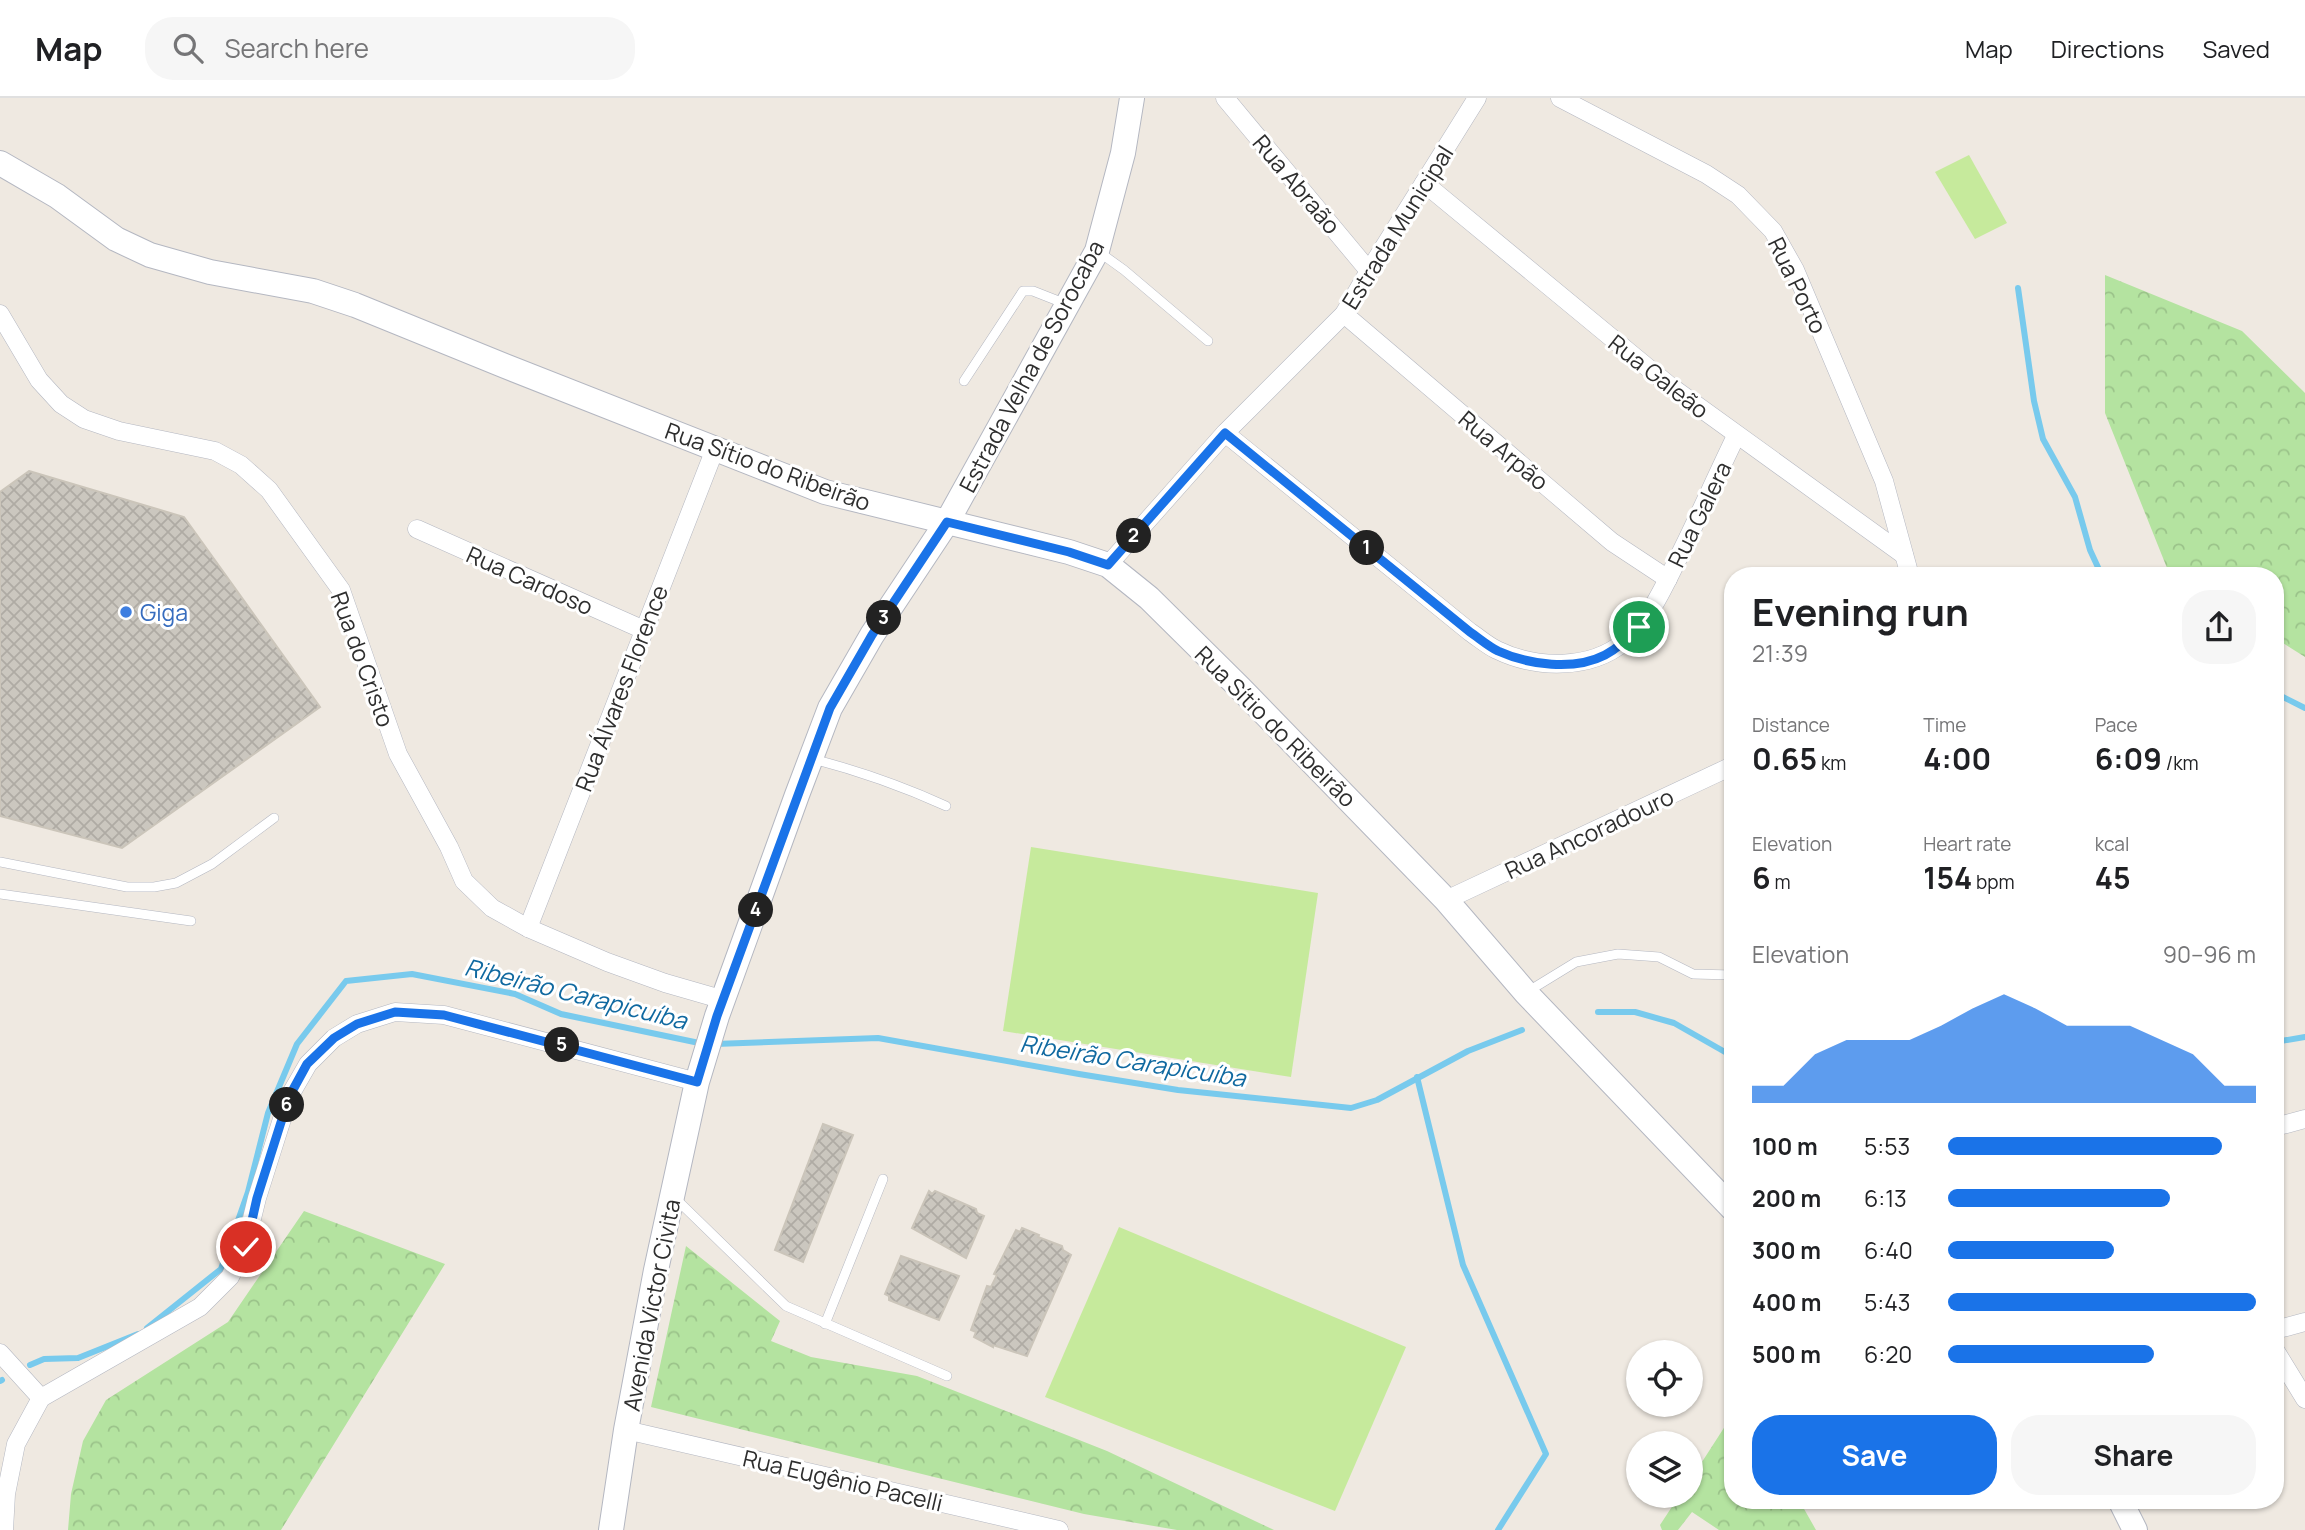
<!DOCTYPE html>
<html lang="en">
<head>
<meta charset="utf-8">
<style>
  :root { --surface:#fff; --page:#f6f6f6; --text:#202124; --muted:#757577; --line:#e0e0e0; --accent:#1a73e8 }
  body { margin:0; font-family:Manrope,sans-serif; background:var(--page); color:var(--text); height:100vh; display:flex; flex-direction:column; font-size:26px; white-space:nowrap }
  * { box-sizing:border-box; margin:0 }
  p { font-size:23px; color:var(--muted) }
  .icon { flex:none; width:38px; height:38px; fill:none; stroke:currentColor; stroke-width:2; stroke-linecap:round; stroke-linejoin:round }
  .map { position:relative; flex:1; overflow:hidden }
  .sheet { position:absolute; left:1724px; top:469px; width:560px; height:942px; display:flex; flex-direction:column; background:var(--surface); border-radius:28px; box-shadow:0 2px 5px #0004 }
  .sheet>* { flex:none }
  .fabs { position:absolute; left:1626px; top:1242px; display:grid; gap:14px }
  .fabs a { display:grid; place-items:center; width:77px; height:77px; border-radius:50%; background:var(--surface); box-shadow:0 2px 5px #0004; font-size:35px }
  .pin { position:absolute; display:grid; place-items:center; width:60px; height:60px; color:#fff; margin:-30px; border:4px solid #fff; border-radius:50%; box-shadow:0 2px 7px #0007 }
  .km { position:absolute; width:35px; height:35px; margin:-18px; border-radius:50%; background:#222; color:#fff; font-size:19px; line-height:35px; text-align:center }
  .round { display:grid; place-items:center; flex:none; width:74px; height:74px; border-radius:28px; background:var(--page) }
  .head { display:flex; align-items:center; justify-content:space-between; height:119px; padding:0 28px }
  h1 { font-size:38px; font-weight:700; line-height:52px }
  .stats { display:grid; grid-template-columns:repeat(3,1fr); gap:10px; height:119px; padding:7px 28px }
  .stats div { display:grid; align-content:center }
  .stats b { font-size:30px; font-weight:700 }
  .stats small { font-size:19px; font-weight:400 }
  .stats p { font-size:19px }
  .chart { height:196px; padding:14px 28px }
  .chart p { display:flex; justify-content:space-between }
  .chart svg { width:100%; height:126px; margin-top:7px; fill:var(--accent); opacity:.7 }
  .primary-button { display:flex; gap:14px; margin-top:auto; padding:14px 28px }
  .primary-button a { flex:1; height:80px; border-radius:28px; background:var(--accent); color:#fff; font-size:28px; font-weight:700; line-height:80px; text-align:center }
  .primary-button a+a { background:var(--page); color:var(--text) }
  ul { padding:0 28px; list-style:none; font-size:23px }
  li { display:grid; grid-template-columns:112px 84px 1fr; align-items:center; height:52px }
  li i { height:18px; border-radius:9px; background:var(--accent) }
  header { display:flex; align-items:center; gap:42px; box-sizing:border-box; height:98px; padding:0 35px; background:var(--surface); border-bottom:2px solid var(--line) }
  header strong { font-size:33px }
  nav { display:flex; gap:38px; margin-inline-start:auto; font-size:24px }
  .search { width:490px; height:63px; background:var(--page); display:flex; align-items:center; gap:18px; box-sizing:border-box; padding:0 24px; border-radius:28px; color:var(--muted); font-size:26px }
  .map>svg:first-child { display:block }
  .forest { fill:url(#forest-crowns) }
  .pitch { fill:#c6ea9c }
  .lines { fill:none; stroke-linecap:round; stroke-linejoin:round }
  .stream { stroke:#78caed; stroke-width:6 }
  .building { fill:url(#building-cross-hatch); stroke:#cbc5ba; stroke-width:2 }
  .service-casing { stroke:#b4b7c1; stroke-width:10 }
  .minor-casing { stroke:#b4b7c1; stroke-width:19 }
  .secondary-casing { stroke:#b4b7c1; stroke-width:26 }
  .service { stroke:#fff; stroke-width:9 }
  .minor { stroke:#fff; stroke-width:18 }
  .secondary { stroke:#fff; stroke-width:24 }
  .route-casing { stroke:#fff; stroke-width:14 }
  .route { stroke:#1a73e8; stroke-width:9 }
  .shop-dot { fill:#3f7fe0; stroke:#fff; stroke-width:2.5 }
  .labels { text-anchor:middle; dominant-baseline:central; stroke-width:6; stroke-linejoin:round; paint-order:stroke }
  .street-label { font-size:23px; fill:#2e2e2e; stroke:#fff }
  .shop-label { font-size:23px; fill:#366cbe; stroke:#fff; text-anchor:start }
  .water-label { font-size:24px; font-style:italic; fill:#1069a0; stroke:#fff }
</style>
</head>
<body>
<header>
<strong>Map</strong>
<div class="search"><svg class="icon" aria-label="search" viewBox="0 0 24 24"><circle cx="10" cy="10" r="6"/><path d="M15 15l6 6"/></svg>Search here</div>
<nav><a>Map</a><a>Directions</a><a>Saved</a></nav>
</header>
<div class="map">
<svg width="2305" height="1432" viewBox="0 0 2305 1432">
  <defs>
    <pattern id="forest-crowns" width="20" height="18" patternUnits="userSpaceOnUse" patternTransform="scale(1.75)"><rect width="20" height="18" fill="#b4e3a0"/><path d="M2 6a3 3 0 1 1 6 0M12 15a3 3 0 1 1 6 0" fill="none" stroke="#9bc38a"/></pattern>
    <pattern id="building-cross-hatch" width="8" height="8" patternUnits="userSpaceOnUse" patternTransform="scale(1.75)"><rect width="8" height="8" fill="#cbc7bf"/><path d="M0 0l8 8M0 8l8-8" fill="none" stroke="#afaba4"/></pattern>
  </defs>
  <rect width="100%" height="100%" fill="#efe9e1"/>
  <!-- forest -->
  <g class="forest">
    <polygon points="2105,177 2242,233 2305,295 2305,559 2275,540 2275,478 2179,478 2167,470 2105,315"/>
    <polygon points="304,1113 445,1166 281,1432 68,1432 71,1396 83,1343 106,1302 228,1224"/>
    <polygon points="686,1148 780,1223 771,1243 811,1259 917,1278 1107,1353 1274,1432 1177,1432 1084,1416 651,1309"/>
    <polygon points="1729,1322 1732,1324 1732,1402 1799,1402 1816,1432 1719,1432 1692,1414 1678,1432 1662,1432 1660,1427 1679,1398 1690,1398 1691,1381"/>
  </g>
  <!-- pitch -->
  <g class="pitch">
    <polygon points="1969,57 2007,125 1975,141 1935,74"/>
    <polygon points="1031,749 1318,795 1291,979 1003,933"/>
    <polygon points="1119,1129 1406,1249 1335,1413 1045,1299"/>
  </g>
  <g class="lines">
    <!-- stream -->
    <g class="stream">
      <polyline points="2018,190 2034,303 2043,341 2075,399 2090,452 2102,478"/>
      <polyline points="2275,595 2305,610"/>
      <polyline points="1598,914 1635,914 1674,925 1732,958"/>
      <polyline points="2275,944 2305,939"/>
      <polyline points="715,946 878,940 1079,976 1178,992 1351,1010 1377,1002 1468,953 1522,932"/>
      <polyline points="1417,979 1463,1167 1546,1356 1498,1432"/>
      <polyline points="147,1230 221,1171 248,1094 268,1015 297,946 346,883 412,876 515,896 561,916 704,946"/>
      <polyline points="30,1267 44,1261 78,1260 138,1236"/>
      <polyline points="0,1283 2,1282"/>
    </g>
  </g>
  <!-- building -->
  <g class="building">
    <polygon points="29,373 184,419 320,609 122,750 0,718 0,394"/>
    <polygon points="823,1026 853,1037 803,1164 775,1152"/>
    <polygon points="929,1093 932,1096 935,1093 976,1111 977,1115 984,1118 966,1160 912,1130"/>
    <polygon points="1022,1130 1039,1137 1038,1139 1062,1148 1063,1152 1071,1157 1027,1258 993,1247 993,1249 974,1239 976,1234 971,1232 987,1188 991,1189 997,1177 994,1176 1016,1132 1020,1134"/>
    <polygon points="901,1158 959,1178 939,1222 889,1202 889,1198 885,1196"/>
  </g>
  <g class="lines">
    <defs>
      <g id="service">
        <polyline points="1099,154 1124,172 1208,243"/>
        <polyline points="964,283 1023,193 1033,193 1066,206"/>
        <path d="M813 661C859 673 902 688 946 708"/>
        <polyline points="0,764 127,789 154,789 176,785 212,766 274,720"/>
        <polyline points="0,796 191,823"/>
        <polyline points="1527,894 1576,864 1618,856 1659,859 1693,876 1732,877"/>
        <polyline points="676,1101 786,1208 947,1278"/>
        <polyline points="825,1226 883,1081"/>
      </g>
      <g id="minor">
        <polyline points="1225,0 1369,173"/>
        <polyline points="1560,0 1706,76 1738,97 1773,133 1795,172 1884,383 1910,478"/>
        <polyline points="1424,85 1670,288 1904,457"/>
        <polyline points="0,216 39,282 61,306 84,321 119,333 215,353 241,367 269,392 341,492 398,656 449,749 464,783 492,810 528,830 607,864 665,885 724,902"/>
        <polyline points="1344,216 1612,444 1668,481"/>
        <path d="M1225 335 1470 534C1479 540 1488 548 1497 552 1536 571 1590 572 1624 544 1650 524 1671 474 1686 444 1703 409 1719 373 1736 338"/>
        <polyline points="417,431 644,532"/>
        <polyline points="1108,467 1225,335 1344,216 1369,173 1477,0"/>
        <polyline points="1446,802 1732,668"/>
        <polyline points="528,830 715,351"/>
        <polyline points="2275,1029 2305,1021"/>
        <polyline points="2275,1232 2305,1224"/>
        <polyline points="2275,1252 2305,1301"/>
        <polyline points="0,1255 41,1300"/>
        <polyline points="626,1332 1059,1432"/>
        <polyline points="4,1432 6,1396 16,1346 41,1300 200,1209 230,1179 245,1149 257,1100 289,999 308,966 334,940 357,926 395,914 444,917 697,984"/>
      </g>
      <g id="secondary">
        <polyline points="0,65 57,98 116,141 150,157 210,174 313,193 355,207 505,268 825,394 1069,454 1108,467 1149,500 1240,590 1446,802 1526,895 1732,1110"/>
        <polyline points="2120,1402 2135,1432"/>
        <polyline points="611,1432 626,1332 656,1172 697,984 717,918 797,697 830,610 872,537 947,424 1097,153 1123,55 1132,0"/>
      </g>
    </defs>
    <!-- service casing -->
    <use href="#service" class="service-casing"/>
    <!-- minor casing -->
    <use href="#minor" class="minor-casing"/>
    <!-- secondary casing -->
    <use href="#secondary" class="secondary-casing"/>
    <!-- service -->
    <use href="#service" class="service"/>
    <!-- minor -->
    <use href="#minor" class="minor"/>
    <!-- secondary -->
    <use href="#secondary" class="secondary"/>
  </g>
  <g class="lines">
    <defs>
      <path id="route" d="M246 1149 257 1100 289 999 307 966 334 940 357 926 395 914 444 917 697 984 717 918 830 610 872 537 947 424 1069 454 1108 467 1225 335 1470 534C1479 540 1488 548 1498 553 1529 567 1574 573 1605 557 1618 550 1629 540 1639 529"/>
    </defs>
    <!-- route casing -->
    <use href="#route" class="route-casing"/>
    <!-- route -->
    <use href="#route" class="route"/>
  </g>
  <!-- markers -->
  <circle class="shop-dot" cx="126" cy="514" r="7"/>
  <g class="labels">
    <!-- street labels -->
    <g class="street-label">
      <text transform="translate(1297 86) rotate(50)">Rua Abraão</text>
      <text transform="translate(1397 129) rotate(-58)">Estrada Municipal</text>
      <text transform="translate(1798 187) rotate(64)">Rua Porto</text>
      <text transform="translate(1031 268) rotate(-62)">Estrada Velha de Sorocaba</text>
      <text transform="translate(1659 278) rotate(38)">Rua Galeão</text>
      <text transform="translate(1504 352) rotate(40)">Rua Arpão</text>
      <text transform="translate(768 368) rotate(20)">Rua Sítio do Ribeirão</text>
      <text transform="translate(1699 416) rotate(-64)">Rua Galera</text>
      <text transform="translate(530 482) rotate(24)">Rua Cardoso</text>
      <text transform="translate(363 561) rotate(70)">Rua do Cristo</text>
      <text transform="translate(621 590) rotate(-69)">Rua Álvares Florence</text>
      <text transform="translate(1276 628) rotate(45)">Rua Sítio do Ribeirão</text>
      <text transform="translate(1589 735) rotate(-25)">Rua Ancoradouro</text>
      <text transform="translate(651 1207) rotate(-79)">Avenida Victor Civita</text>
      <text transform="translate(843 1382) rotate(13)">Rua Eugênio Pacelli</text>
    </g>
    <!-- shop labels -->
    <g class="shop-label">
      <text x="140" y="514">Giga</text>
    </g>
    <!-- water labels -->
    <g class="water-label">
      <text transform="translate(576 895) rotate(14)">Ribeirão Carapicuíba</text>
      <text transform="translate(1133 962) rotate(9)">Ribeirão Carapicuíba</text>
    </g>
  </g>
</svg>
<div class="fabs">
<a><svg class="icon" aria-label="locate" viewBox="0 0 24 24"><circle cx="12" cy="12" r="6"/><path d="M12 2v4M12 18v4M2 12h4M18 12h4"/></svg></a>
<a><svg class="icon" aria-label="layers" viewBox="0 0 24 24"><path d="M12 4l9 5-9 5-9-5zM3 14l9 5 9-5"/></svg></a>
</div>
<div class="pin" style="left:1639px;top:529px;background:#1e9e55"><svg class="icon" aria-label="arrive" viewBox="0 0 24 24"><path d="M6 21V4h12l-3 4 3 4H6"/></svg></div>
<div class="pin" style="left:246px;top:1149px;background:#d93025"><svg class="icon" aria-label="check" viewBox="0 0 24 24"><path d="M5 12l5 5 9-10"/></svg></div>
<b class="km" style="left:1367px;top:450px">1</b>
<b class="km" style="left:1134px;top:438px">2</b>
<b class="km" style="left:884px;top:520px">3</b>
<b class="km" style="left:756px;top:812px">4</b>
<b class="km" style="left:562px;top:947px">5</b>
<b class="km" style="left:287px;top:1007px">6</b>
<section class="sheet">
<div class="head"><div><h1>Evening run</h1><p>21:39</p></div><a class="round"><svg class="icon" aria-label="share" viewBox="0 0 24 24"><path d="M12 15V3M7 8l5-5 5 5M5 13v7h14v-7"/></svg></a></div>
<div class="stats">
<div><p>Distance</p><b>0.65<small> km</small></b></div>
<div><p>Time</p><b>4:00</b></div>
<div><p>Pace</p><b>6:09<small> /km</small></b></div>
</div>
<div class="stats">
<div><p>Elevation</p><b>6<small> m</small></b></div>
<div><p>Heart rate</p><b>154<small> bpm</small></b></div>
<div><p>kcal</p><b>45</b></div>
</div>
<div class="chart"><p><span>Elevation</span>90–96 m</p>
<svg viewBox="0 0 160 44" preserveAspectRatio="none"><path d="M0 44V38L10 38L20 27L30 22L40 22L50 22L60 17L70 11L80 6L90 11L100 17L110 17L120 17L130 22L140 27L150 38L160 38V44z"/></svg>
</div>
<ul>
<li><b>100 m</b>5:53<i style="width:89%"></i></li>
<li><b>200 m</b>6:13<i style="width:72%"></i></li>
<li><b>300 m</b>6:40<i style="width:54%"></i></li>
<li><b>400 m</b>5:43<i style="width:100%"></i></li>
<li><b>500 m</b>6:20<i style="width:67%"></i></li>
</ul>
<div class="primary-button"><a>Save</a><a>Share</a></div>
</section>
</div>
</body>
</html>
